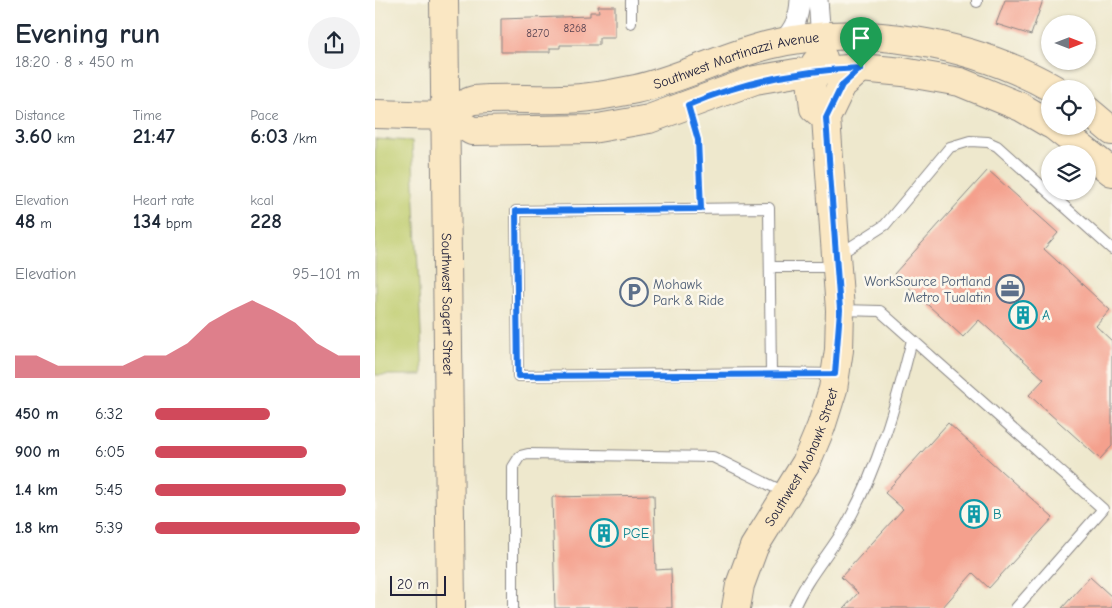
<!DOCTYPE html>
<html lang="en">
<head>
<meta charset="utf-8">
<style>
  :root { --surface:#fff; --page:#f2f2f3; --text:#1f2937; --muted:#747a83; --accent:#d1495b }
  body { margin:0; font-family:"Comic Neue",sans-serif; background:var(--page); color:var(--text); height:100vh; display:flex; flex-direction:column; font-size:19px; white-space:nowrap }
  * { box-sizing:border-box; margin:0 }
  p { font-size:16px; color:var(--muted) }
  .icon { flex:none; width:28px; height:28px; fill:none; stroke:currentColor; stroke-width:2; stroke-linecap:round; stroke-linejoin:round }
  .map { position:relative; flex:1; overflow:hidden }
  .details { display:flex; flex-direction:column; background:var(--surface); width:375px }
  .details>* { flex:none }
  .needle { width:32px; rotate:90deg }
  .controls { position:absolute; left:666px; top:15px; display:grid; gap:10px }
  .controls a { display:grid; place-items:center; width:55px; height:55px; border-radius:50%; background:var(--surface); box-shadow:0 1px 4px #0004; font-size:25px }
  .scale { position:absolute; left:15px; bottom:12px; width:56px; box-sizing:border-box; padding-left:5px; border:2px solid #22223b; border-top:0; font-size:14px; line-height:18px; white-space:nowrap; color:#22223b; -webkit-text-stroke:4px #fbf7ec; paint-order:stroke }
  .pin { position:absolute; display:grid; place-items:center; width:42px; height:42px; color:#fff; margin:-51px -21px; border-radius:50% 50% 50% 0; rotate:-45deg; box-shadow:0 0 5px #0007 }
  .pin .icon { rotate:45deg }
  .round { display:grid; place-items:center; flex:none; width:52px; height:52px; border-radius:26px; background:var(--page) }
  .summary { display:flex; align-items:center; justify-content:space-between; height:85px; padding:0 15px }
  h1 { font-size:28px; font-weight:800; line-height:38px }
  .metrics { display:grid; grid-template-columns:repeat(3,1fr); gap:8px; height:85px; padding:5px 15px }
  .metrics div { display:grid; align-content:center }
  .metrics b { font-size:21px; font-weight:800 }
  .metrics small { font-size:14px; font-weight:400 }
  .metrics p { font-size:14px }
  .chart { height:140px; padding:10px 15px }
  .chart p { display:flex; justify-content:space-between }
  .chart svg { width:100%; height:90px; margin-top:5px; fill:var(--accent); opacity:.7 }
  ul { padding:0 15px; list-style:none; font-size:16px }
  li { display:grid; grid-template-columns:80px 60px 1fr; align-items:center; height:38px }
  li i { height:12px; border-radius:6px; background:var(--accent) }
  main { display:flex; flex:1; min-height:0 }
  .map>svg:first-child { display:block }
  .green { fill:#bfcc6e; stroke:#707754 }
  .building { fill:#f4a08d }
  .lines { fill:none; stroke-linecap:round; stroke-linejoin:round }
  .lane-casing { stroke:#888584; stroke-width:12 }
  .street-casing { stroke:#888584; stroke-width:21 }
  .secondary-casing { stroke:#888584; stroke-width:30 }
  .path { stroke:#888584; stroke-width:3; stroke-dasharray:4 4; stroke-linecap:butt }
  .lane { stroke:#fff; stroke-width:10 }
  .street { stroke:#fff; stroke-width:19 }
  .secondary { stroke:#fae7c3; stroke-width:28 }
  .route-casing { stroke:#fff; stroke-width:10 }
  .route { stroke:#1a73e8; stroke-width:6 }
  .labels { text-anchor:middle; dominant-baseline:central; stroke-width:5; stroke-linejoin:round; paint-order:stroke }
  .number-label { font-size:11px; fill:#564250 }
  .street-label { font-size:14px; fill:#22223b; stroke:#fbf7ec }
  .service-label { font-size:14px; fill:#4e5e75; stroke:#fbf7ec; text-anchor:end }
  .culture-label { font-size:14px; fill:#0d838f; stroke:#fbf7ec; text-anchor:start }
</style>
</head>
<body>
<main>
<section class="details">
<div class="summary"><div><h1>Evening run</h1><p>18:20 · 8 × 450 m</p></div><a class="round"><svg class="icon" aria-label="share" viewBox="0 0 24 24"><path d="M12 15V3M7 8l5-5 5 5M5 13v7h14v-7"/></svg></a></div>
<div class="metrics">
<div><p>Distance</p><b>3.60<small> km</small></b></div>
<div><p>Time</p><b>21:47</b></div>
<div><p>Pace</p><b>6:03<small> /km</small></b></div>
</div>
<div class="metrics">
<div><p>Elevation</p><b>48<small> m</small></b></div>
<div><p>Heart rate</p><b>134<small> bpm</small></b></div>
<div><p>kcal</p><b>228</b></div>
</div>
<div class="chart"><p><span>Elevation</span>95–101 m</p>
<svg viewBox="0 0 160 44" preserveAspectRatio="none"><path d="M0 44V33L10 33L20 38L30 38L40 38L50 38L60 33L70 33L80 27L90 17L100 11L110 6L120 11L130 17L140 27L150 33L160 33V44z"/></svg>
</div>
<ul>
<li><b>450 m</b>6:32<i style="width:56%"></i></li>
<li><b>900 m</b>6:05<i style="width:74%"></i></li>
<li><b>1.4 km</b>5:45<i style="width:93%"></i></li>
<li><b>1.8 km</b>5:39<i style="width:100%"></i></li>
</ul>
</section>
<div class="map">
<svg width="737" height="608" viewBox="0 0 737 608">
  <rect width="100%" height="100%" fill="#fbf7ec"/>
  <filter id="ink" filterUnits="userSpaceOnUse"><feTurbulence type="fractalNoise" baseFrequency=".02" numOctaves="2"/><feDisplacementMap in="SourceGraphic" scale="10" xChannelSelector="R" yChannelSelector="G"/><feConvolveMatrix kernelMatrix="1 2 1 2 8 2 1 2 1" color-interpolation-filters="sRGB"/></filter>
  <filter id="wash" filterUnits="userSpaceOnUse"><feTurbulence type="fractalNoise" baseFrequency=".0096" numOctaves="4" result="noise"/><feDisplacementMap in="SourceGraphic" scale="20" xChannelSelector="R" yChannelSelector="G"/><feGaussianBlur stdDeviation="1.12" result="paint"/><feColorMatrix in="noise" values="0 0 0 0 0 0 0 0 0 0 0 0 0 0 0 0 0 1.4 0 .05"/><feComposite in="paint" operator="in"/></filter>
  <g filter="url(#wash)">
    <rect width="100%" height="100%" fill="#eee8cd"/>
    <!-- green -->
    <polygon class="green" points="0,139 37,141 48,375 0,375"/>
    <g id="blocks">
      <!-- building -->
      <g class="building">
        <polygon points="630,0 668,0 656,35 621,24"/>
        <polygon points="223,6 240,6 240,38 224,38 224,45 185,45 185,48 175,48 175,52 126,52 126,19 215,16 215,12 224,12"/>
        <polygon points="613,170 683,233 669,249 735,310 721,326 737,341 737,446 725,459 654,395 669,379 604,320 588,337 519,274"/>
        <polygon points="573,423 678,518 614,588 598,573 567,608 469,608 483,593 466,577 528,509 510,493"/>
        <polygon points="279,495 281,570 296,569 297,608 180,608 177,497"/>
        <polygon points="715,577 737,597 737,608 687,608"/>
      </g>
    </g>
  </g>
  <g filter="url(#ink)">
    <use href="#blocks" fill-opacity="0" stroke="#888584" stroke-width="1"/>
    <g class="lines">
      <defs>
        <g id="lane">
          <polyline points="256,0 256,23"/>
          <polyline points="602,2 602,0"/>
          <polygon points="394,208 396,373 143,376 141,211"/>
          <polyline points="463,255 510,225 575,147 595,141 613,142 622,146 737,249"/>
          <polyline points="395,267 461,267"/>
          <polyline points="466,310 505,311 728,509 641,608"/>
          <polyline points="396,373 460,374"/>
          <polyline points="138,608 138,467 145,456 153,454 338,457 411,493"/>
          <path d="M419 608C431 579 454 554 470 527 503 469 521 404 537 340"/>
        </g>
        <g id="street">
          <polyline points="443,0 446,38"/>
          <path d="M408 41C420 27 424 18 425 0"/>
        </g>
        <g id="secondary">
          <path id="s1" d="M69 0 76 608"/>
          <path d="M448 58C430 64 438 93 439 108L451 118"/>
          <polyline points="712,110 737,131"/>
          <path id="s2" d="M0 114C22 114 47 117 68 115 79 113 88 102 99 100 127 97 157 100 186 99 211 99 236 94 261 89 306 79 348 56 394 45 484 22 599 43 679 89"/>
          <polyline points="70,115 97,131 217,129 274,119 380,80 421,73 486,68 528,72 585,82 646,107 675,124"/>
          <polyline points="679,126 737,172"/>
          <path id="s3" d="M361 608 365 585 379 547 431 463 446 427 458 389 464 350 465 310 451 118 467 85 486 68"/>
        </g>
      </defs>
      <!-- lane casing -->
      <use href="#lane" class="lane-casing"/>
      <!-- street casing -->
      <use href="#street" class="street-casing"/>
      <!-- secondary casing -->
      <use href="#secondary" class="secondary-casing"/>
      <!-- path -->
      <polyline class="path" points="319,125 323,140 325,196"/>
      <!-- lane -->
      <use href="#lane" class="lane"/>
      <!-- street -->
      <use href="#street" class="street"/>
      <!-- secondary -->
      <use href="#secondary" class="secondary"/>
    </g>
  </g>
  <g class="lines" filter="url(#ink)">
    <defs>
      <path id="route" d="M486 68 467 85 451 118 465 310 460 374 143 376 141 211 326 209 323 140 313 105C369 81 425 70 486 68Z"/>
    </defs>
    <!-- route casing -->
    <use href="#route" class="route-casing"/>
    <!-- route -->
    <use href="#route" class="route"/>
  </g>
  <!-- icons -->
  <defs>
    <symbol id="office-ring" viewBox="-11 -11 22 22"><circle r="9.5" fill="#fbf7ec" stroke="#5c6f8a" stroke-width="1.5"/><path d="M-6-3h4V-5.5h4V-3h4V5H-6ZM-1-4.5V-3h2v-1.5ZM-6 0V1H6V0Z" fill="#5c6f8a"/></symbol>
    <symbol id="parking-ring" viewBox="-11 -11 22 22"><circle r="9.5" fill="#fbf7ec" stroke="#5c6f8a" stroke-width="1.5"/><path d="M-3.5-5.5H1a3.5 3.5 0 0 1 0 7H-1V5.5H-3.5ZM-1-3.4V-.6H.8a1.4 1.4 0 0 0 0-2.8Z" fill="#5c6f8a"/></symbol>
    <symbol id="building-ring" viewBox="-11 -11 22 22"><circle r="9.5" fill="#fbf7ec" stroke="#0f9aa8" stroke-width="1.5"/><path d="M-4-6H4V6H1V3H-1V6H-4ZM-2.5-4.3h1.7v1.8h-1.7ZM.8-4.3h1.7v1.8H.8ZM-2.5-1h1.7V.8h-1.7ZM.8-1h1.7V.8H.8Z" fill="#0f9aa8"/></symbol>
  </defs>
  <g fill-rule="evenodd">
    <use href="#office-ring" x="619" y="273" width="32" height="32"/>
    <use href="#parking-ring" x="243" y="276" width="32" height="32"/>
    <use href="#building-ring" x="632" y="299" width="32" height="32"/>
    <use href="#building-ring" x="583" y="498" width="32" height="32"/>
    <use href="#building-ring" x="213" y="517" width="32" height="32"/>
  </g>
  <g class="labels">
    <!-- number labels -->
    <g class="number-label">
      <text x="200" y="28">8268</text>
      <text x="163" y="33">8270</text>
    </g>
    <!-- street labels -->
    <g class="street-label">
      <text stroke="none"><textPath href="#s2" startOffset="370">Southwest Martinazzi Avenue</textPath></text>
      <text stroke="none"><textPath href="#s1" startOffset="304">Southwest Sagert Street</textPath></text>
      <text stroke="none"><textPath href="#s3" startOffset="166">Southwest Mohawk Street</textPath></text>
    </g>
    <!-- service labels -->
    <g class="service-label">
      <text x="616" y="281">WorkSource Portland<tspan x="616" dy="16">Metro Tualatin</tspan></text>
      <text x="278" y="284" text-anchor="start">Mohawk<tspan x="278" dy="16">Park &amp; Ride</tspan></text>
    </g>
    <!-- culture labels -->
    <g class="culture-label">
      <text x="667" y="315">A</text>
      <text x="618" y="514">B</text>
      <text x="248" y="533">PGE</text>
    </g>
  </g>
</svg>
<div class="controls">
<a><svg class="needle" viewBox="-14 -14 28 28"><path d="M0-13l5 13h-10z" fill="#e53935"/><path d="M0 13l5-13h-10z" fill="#747a83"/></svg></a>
<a><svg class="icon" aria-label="locate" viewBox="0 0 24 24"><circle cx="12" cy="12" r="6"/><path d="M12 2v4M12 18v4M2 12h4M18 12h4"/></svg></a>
<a><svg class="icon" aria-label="layers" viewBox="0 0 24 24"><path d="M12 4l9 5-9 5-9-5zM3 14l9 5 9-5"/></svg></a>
</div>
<div class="scale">20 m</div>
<div class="pin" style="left:486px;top:68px;background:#1e9e55"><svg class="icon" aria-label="arrive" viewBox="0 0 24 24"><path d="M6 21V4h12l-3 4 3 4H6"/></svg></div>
</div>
</main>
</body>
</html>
